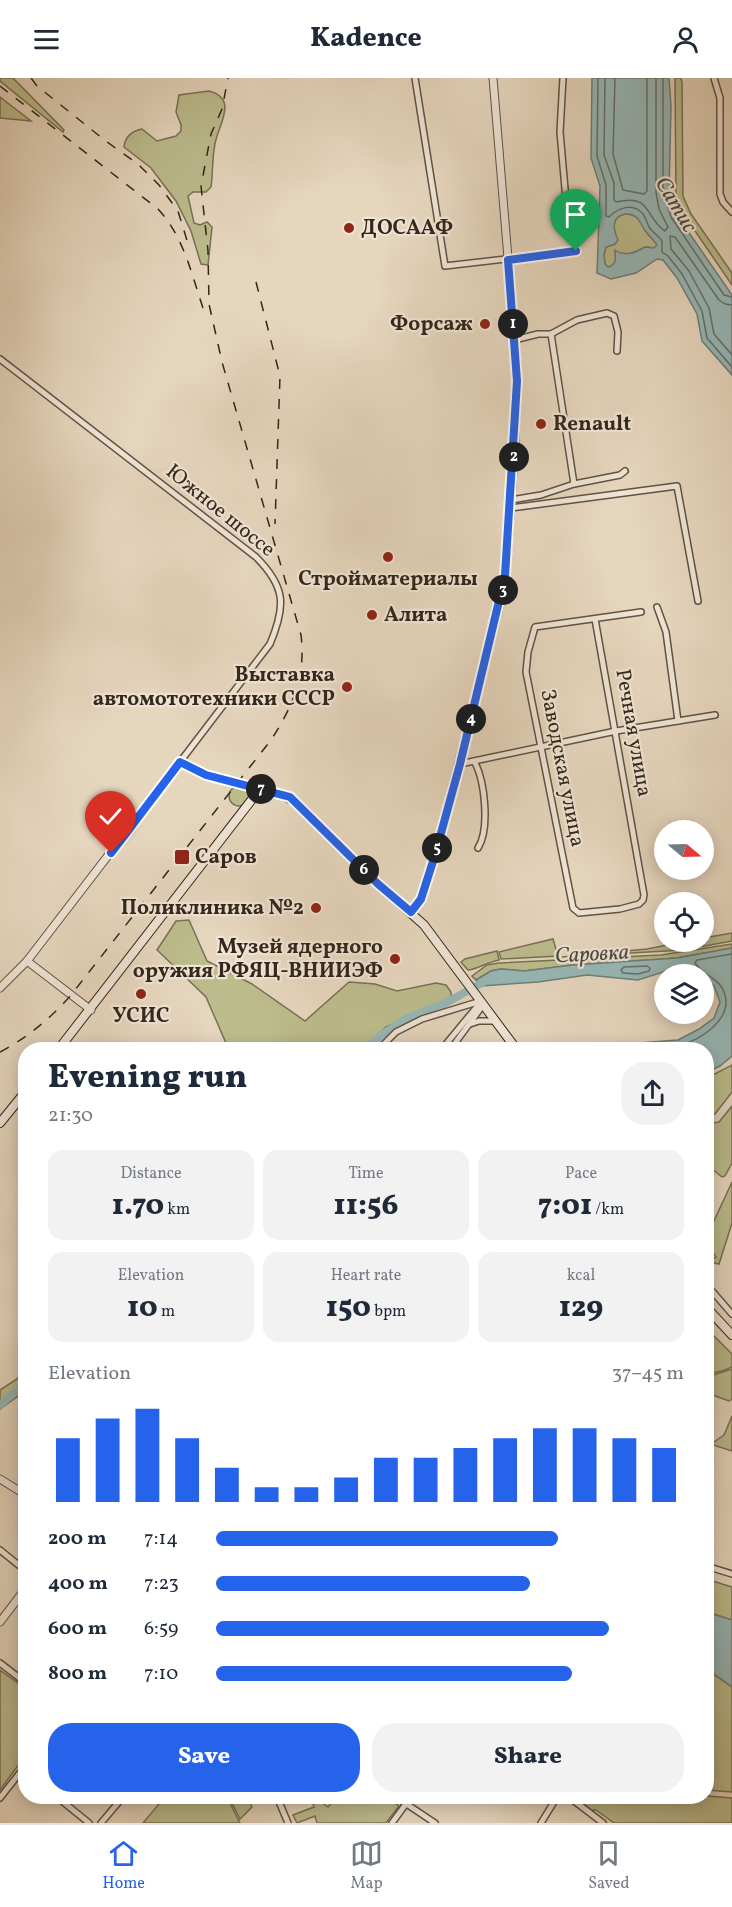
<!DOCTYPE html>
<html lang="en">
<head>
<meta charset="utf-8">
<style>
  :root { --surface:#fff; --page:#f2f2f3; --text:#1f2937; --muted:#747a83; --line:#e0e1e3; --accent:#2563eb }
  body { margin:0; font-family:Vollkorn,serif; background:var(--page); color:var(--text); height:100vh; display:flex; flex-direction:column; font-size:22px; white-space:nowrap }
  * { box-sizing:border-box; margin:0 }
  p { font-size:20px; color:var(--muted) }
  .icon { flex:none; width:33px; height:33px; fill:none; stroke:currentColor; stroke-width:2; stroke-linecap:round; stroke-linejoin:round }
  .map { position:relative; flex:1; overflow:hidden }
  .sheet { position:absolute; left:18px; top:964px; width:696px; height:762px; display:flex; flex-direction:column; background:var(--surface); border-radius:24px; box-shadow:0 3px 15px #0003 }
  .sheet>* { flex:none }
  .needle { width:39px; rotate:109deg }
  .controls { position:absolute; left:654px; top:742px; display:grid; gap:12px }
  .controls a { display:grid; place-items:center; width:60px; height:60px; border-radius:50%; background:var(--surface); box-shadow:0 3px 15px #0003; font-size:30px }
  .pin { position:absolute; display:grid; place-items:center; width:51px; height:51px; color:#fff; margin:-62px -26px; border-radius:50% 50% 50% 0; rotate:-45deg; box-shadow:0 0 6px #0007 }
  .pin .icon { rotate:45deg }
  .km { position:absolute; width:30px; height:30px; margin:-15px; border-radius:50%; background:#222; color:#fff; font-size:16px; line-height:30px; text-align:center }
  .round { display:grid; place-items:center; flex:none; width:63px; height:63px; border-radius:24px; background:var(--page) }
  .overview { display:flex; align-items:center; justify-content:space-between; height:102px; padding:0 30px }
  h1 { font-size:33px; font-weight:800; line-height:45px }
  .stats { display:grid; grid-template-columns:repeat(3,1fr); gap:9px; height:102px; padding:6px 30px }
  .stats div { display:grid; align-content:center; border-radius:15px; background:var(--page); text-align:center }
  .stats b { font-size:30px; font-weight:800 }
  .stats small { font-size:16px; font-weight:400 }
  .stats p { font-size:16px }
  .chart { height:168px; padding:12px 30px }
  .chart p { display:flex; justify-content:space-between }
  .chart svg { width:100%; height:108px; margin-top:6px; stroke:var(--accent); stroke-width:6 }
  .primary-button { display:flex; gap:12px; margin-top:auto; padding:12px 30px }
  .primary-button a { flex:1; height:69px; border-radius:24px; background:var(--accent); color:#fff; font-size:24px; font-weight:800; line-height:69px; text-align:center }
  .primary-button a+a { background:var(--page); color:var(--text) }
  ul { padding:0 30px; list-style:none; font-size:20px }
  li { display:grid; grid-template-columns:96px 72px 1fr; align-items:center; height:45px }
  li i { height:15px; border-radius:8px; background:var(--accent) }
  header { display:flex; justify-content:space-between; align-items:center; height:78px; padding:0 30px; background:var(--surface); font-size:27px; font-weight:800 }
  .dock { display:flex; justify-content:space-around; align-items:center; height:84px; border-top:2px solid var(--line); background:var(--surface); font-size:16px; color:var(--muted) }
  .dock a { display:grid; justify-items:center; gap:3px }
  .dock .current { color:var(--accent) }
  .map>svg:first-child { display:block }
  .green { fill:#bcbc8d; stroke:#787154; stroke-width:1.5 }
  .water { fill:#97b8b8; stroke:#6f7e79; stroke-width:1.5; fill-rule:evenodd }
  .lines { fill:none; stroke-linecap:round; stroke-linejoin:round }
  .shore { stroke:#656f6a; stroke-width:1.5 }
  .river { stroke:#97b8b8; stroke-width:8 }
  .minor-casing { stroke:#605244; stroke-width:8 }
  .tertiary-casing { stroke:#605244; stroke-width:9 }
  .secondary-casing { stroke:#33261b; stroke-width:10 }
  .minor { stroke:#efe4d5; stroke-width:5 }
  .tertiary { stroke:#efe4d5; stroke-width:7 }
  .secondary { stroke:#efe4d5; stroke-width:8 }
  .rail { stroke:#33261b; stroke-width:1.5; stroke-dasharray:10 10; stroke-linecap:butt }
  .route-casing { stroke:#fff; stroke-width:12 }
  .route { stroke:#2563eb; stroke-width:8 }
  .poi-dot { fill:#8f2418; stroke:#efe4d5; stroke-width:2 }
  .labels { text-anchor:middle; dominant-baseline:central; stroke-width:4.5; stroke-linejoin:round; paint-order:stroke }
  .poi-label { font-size:21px; font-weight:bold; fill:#33261b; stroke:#efe4d5; text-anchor:start }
  .street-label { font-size:21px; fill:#33261b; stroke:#efe4d5 }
  .water-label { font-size:22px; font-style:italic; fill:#4c4a42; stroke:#efe4d5 }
</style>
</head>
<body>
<header><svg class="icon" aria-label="menu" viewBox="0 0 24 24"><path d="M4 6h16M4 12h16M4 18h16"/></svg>Kadence<svg class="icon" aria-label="person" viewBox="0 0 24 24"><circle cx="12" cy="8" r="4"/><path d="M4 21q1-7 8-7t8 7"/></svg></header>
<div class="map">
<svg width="732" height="1745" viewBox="0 0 732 1745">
  <rect width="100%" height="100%" fill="#e6d6be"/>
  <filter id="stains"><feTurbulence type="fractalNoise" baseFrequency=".00333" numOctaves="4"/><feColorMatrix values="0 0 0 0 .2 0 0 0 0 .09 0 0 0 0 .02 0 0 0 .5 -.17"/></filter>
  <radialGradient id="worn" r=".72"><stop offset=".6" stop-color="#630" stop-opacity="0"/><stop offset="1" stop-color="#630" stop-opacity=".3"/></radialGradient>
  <!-- green -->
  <g class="green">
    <polygon points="0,0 13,0 64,52 63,54 0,3"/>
    <polygon points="675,0 681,0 682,5 683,118 691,136 732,195 732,207 678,128 676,119"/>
    <path d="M209 13C239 21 218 47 215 66 212 80 213 95 211 109L206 114H193L188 118 194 145 200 147 207 144 212 149 208 187 201 186 191 153 176 123 151 90 124 69C125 59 132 53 142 51L157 63 176 58 181 53V47L176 34 179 17Z"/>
    <polygon points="0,19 31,43 0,40"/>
    <path d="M625 136C639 135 640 145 647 155 650 159 654 162 658 167L654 170 645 169C634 176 627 177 615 174 617 182 616 187 608 189L605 186 604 177 606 169 615 166 617 162C613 151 611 139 625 136Z"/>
    <circle cx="239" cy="718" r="10"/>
    <polygon points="189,842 207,883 252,906 305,943 349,904 375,906 397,913 436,905 446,907 451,914 451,923 386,949 364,972 229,972 206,919 157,872 176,843"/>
    <polygon points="732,855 732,863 683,872 562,879 647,871 683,864 704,864 704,860"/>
    <polygon points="553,861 558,878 501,881 499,874"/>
    <polygon points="732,866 732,870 677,880 573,887 524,893 501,891 491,893 476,902 472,898 487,887 499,885 661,877"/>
    <path d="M497 873 499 882C488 884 475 892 468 892L461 884 465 881Z"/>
    <polygon points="732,987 732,1014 715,1036 707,1038 707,1000"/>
    <polygon points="732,1028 732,1085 725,1098 722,1099 707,1087 707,1046 719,1044"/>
    <polygon points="732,1104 732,1145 719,1186 710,1184 716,1179 709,1168 707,1169 707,1158"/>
    <polygon points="706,1250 732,1276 732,1289 722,1293 707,1296"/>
    <polygon points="25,1290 25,1313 0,1331 0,1312 17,1301"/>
    <polygon points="732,1291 732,1321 729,1323 707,1315 707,1299"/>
    <polygon points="732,1338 732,1373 707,1365 707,1361 714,1364 724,1357"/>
    <polygon points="706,1501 732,1509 732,1542 707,1534"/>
    <polygon points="706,1591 732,1609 732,1714 707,1712"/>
    <polygon points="0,1592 26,1611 25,1678 0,1712"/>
    <polygon points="707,1718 732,1720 732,1745 614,1745 596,1732 591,1732 575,1719"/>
    <polygon points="175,1719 227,1719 240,1745 143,1745 159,1726"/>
    <polygon points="229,1719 248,1719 252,1729 240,1741"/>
    <polygon points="311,1719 315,1719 328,1729 333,1723 332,1719 386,1719 399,1728 386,1745 317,1745 315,1738 297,1745 293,1737 314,1729"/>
  </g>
  <!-- water -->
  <g class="water">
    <path d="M592 0H669L671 28 669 114 676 136 732 217V297L702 263 697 236 677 200 663 182 657 181 636 195 611 201 597 195 600 108 591 80ZM625 136C640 135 639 146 647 155 650 159 654 162 657 167L654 170 645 169C635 175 625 179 615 172 615 180 618 186 608 189L605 186 604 177 606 169 615 166 618 162C613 151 611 139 625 136Z"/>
    <polygon points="732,870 732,978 720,988 707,994 706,972 584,972 613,967 678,962 699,951 714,940 720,924 714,908 704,900 704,897 679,889 638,902 587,897 538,904 481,908 476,902 491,893 501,891 524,893 573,887 677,880"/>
    <polygon points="707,1534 732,1542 732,1609 707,1591"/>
  </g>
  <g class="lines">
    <!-- shore -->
    <g class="shore">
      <path d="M598 0 597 78 606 107V138L609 139C618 130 633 124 643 136 646 140 647 145 649 149 653 155 659 158 662 163V174L668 178 682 196 702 233 707 260 732 289"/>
      <path d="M605 0 604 77 614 105V122L616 124C653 115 644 140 665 153L668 149 659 131 656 114V0"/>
      <polyline points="615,0 613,76 623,112 644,116 647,113 647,0"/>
      <polyline points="663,0 663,114 671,139 724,217 732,219"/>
      <polyline points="732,227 725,226 719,222 675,159 670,158 671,171 689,193 709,230 714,256 732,277"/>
      <polygon points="647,888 650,890 649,893 638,896 623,895 621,892 624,889"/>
      <path d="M622 972C641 971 661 972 679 968 699 962 732 943 725 917 721 900 703 898 695 885L697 882 732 876"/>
    </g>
    <!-- river -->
    <g class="river">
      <polyline points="367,972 380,958 407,940 444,926 487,902"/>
      <polyline points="0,1327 26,1305"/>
    </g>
    <defs>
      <g id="minor">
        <polyline points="415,0 445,188 576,173 574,153 568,145 560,54 563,0"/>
        <polyline points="714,0 720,20 720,116 723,124 732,134"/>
        <polyline points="551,256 574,406"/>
        <polyline points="514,262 538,256 551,256 577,242 607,235 614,238 618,254 617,273"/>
        <path d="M0 281 256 479C286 509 286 528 270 566L180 684"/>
        <polyline points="511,422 541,417 574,406 620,397 625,393"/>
        <polyline points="511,430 677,408 698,523"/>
        <polyline points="657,529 666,554 678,643"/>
        <polyline points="595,541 644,817 643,822 639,826 620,831 579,835 573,830 526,594 528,574 535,549 641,534"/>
        <path d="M474 683C485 702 490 751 478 770"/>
        <polyline points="460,686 616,653 715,637"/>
        <polyline points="470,946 479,943 495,943"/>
        <polyline points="378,972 396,954 422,941 481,923"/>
        <polyline points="441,972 480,925"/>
        <polyline points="450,972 483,927"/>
        <polyline points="706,1206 732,1236"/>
        <polyline points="0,1472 26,1493"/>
        <polyline points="706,1488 732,1496"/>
        <polyline points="0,1585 26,1605"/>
        <polyline points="57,1719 89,1745"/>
        <polyline points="277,1719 288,1745"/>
        <polyline points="396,1719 435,1745"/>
        <polyline points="569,1719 603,1745"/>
        <polyline points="0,1720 26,1687"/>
        <polyline points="101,1745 123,1719"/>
        <polyline points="392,1745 411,1719"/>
        <polyline points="541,1745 557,1719"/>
      </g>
      <g id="tertiary">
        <polyline points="411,834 421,821 435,776 503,514 507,481 515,365 517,288 493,0"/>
        <polyline points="27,883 91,932"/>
        <polyline points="0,910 27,883 180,684 206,697 260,711"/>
        <polyline points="0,1401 26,1417"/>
        <polyline points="0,1544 26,1510"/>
      </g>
      <g id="secondary">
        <polyline points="58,972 260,711 281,716 296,724 378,806 424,847 517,972"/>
        <polyline points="0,1045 26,1013"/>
        <polyline points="706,1229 732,1257"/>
      </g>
    </defs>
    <!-- minor casing -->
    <use href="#minor" class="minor-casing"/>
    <!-- tertiary casing -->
    <use href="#tertiary" class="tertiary-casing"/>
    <!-- secondary casing -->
    <use href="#secondary" class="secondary-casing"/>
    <!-- minor -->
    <use href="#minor" class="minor"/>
    <!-- tertiary -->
    <use href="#tertiary" class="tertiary"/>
    <!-- secondary -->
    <use href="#secondary" class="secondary"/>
    <!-- rail -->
    <g class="rail">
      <polyline points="31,0 37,8 107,64 138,86 159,107 178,133 189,169"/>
      <path d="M0 8 158 131C185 160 192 199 205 236"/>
      <polyline points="256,204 280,298 275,446"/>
      <path d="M0 974C28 959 50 941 71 917L271 662C293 628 306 598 301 557L222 284 209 226 208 173 201 108 211 56 222 31 228 0"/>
    </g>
  </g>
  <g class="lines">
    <defs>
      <polyline id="route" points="111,775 180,684 206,697 290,719 378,806 411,834 421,821 435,777 460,686 505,498 517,303 508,182 576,173"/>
    </defs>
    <!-- route casing -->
    <use href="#route" class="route-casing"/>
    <!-- route -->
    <use href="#route" class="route"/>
  </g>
  <!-- markers -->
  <g class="poi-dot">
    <circle cx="349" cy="150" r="6"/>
    <circle cx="485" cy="246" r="6"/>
    <circle cx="541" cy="346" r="6"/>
    <circle cx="388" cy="479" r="6"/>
    <circle cx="372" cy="537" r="6"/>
    <circle cx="347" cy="609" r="6"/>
    <rect x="174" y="771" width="16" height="16" rx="3"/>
    <circle cx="316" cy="830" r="6"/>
    <circle cx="395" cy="881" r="6"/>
    <circle cx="141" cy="916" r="6"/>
  </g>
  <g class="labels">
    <!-- poi labels -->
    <g class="poi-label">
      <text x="361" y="150">ДОСААФ</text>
      <text x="473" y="246" text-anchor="end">Форсаж</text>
      <text x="553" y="346">Renault</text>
      <text x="388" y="501" text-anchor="middle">Стройматериалы</text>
      <text x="384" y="537">Алита</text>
      <text x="335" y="597" text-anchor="end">Выставка<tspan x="335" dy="24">автомототехники СССР</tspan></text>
      <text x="195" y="779">Саров</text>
      <text x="304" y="830" text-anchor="end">Поликлиника №2</text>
      <text x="383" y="869" text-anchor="end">Музей ядерного<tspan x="383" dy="24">оружия РФЯЦ-ВНИИЭФ</tspan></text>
      <text x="141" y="938" text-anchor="middle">УСИС</text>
    </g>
    <!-- street labels -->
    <g class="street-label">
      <text transform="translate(220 433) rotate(39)">Южное шоссе</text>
      <text transform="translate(633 655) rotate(80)">Речная улица</text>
      <text transform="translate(562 690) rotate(79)">Заводская улица</text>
    </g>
    <!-- water labels -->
    <g class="water-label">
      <text transform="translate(675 127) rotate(59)">Сатис</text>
      <text transform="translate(592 877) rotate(-3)">Саровка</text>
    </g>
  </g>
  <rect width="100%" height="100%" filter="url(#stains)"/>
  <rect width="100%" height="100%" fill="url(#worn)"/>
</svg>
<div class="controls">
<a><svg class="needle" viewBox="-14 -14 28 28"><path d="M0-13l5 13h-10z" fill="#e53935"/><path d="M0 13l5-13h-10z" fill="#747a83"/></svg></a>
<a><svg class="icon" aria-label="locate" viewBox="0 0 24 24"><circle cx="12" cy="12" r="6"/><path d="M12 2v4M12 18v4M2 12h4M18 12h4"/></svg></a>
<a><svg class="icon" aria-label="layers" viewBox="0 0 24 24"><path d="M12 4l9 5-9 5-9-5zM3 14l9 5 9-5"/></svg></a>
</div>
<div class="pin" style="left:576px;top:173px;background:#1e9e55"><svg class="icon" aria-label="arrive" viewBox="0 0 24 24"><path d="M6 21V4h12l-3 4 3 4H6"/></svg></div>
<div class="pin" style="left:111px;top:775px;background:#d93025"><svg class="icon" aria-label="check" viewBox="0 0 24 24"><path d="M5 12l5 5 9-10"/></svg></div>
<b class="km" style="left:513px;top:246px">1</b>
<b class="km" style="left:514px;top:379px">2</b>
<b class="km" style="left:503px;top:512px">3</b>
<b class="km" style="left:471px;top:641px">4</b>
<b class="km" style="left:437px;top:770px">5</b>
<b class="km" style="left:364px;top:792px">6</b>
<b class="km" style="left:261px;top:711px">7</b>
<section class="sheet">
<div class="overview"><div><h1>Evening run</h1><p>21:30</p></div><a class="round"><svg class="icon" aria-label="share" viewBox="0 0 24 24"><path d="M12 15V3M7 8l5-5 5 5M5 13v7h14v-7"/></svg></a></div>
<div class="stats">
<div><p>Distance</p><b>1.70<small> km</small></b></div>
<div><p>Time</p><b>11:56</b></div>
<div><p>Pace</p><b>7:01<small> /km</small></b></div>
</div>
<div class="stats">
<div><p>Elevation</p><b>10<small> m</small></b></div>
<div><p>Heart rate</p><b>150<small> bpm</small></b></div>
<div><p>kcal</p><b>129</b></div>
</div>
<div class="chart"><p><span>Elevation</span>37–45 m</p>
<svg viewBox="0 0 160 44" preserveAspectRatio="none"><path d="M5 44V18M15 44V10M25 44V6M35 44V18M45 44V30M55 44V38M65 44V38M75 44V34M85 44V26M95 44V26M105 44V22M115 44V18M125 44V14M135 44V14M145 44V18M155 44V22"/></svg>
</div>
<ul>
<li><b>200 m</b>7:14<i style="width:73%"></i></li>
<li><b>400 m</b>7:23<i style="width:67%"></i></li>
<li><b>600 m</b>6:59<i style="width:84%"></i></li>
<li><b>800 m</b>7:10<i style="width:76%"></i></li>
</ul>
<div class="primary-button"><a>Save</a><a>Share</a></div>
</section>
</div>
<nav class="dock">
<a class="current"><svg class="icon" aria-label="home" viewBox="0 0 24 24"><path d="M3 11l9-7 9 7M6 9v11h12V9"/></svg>Home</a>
<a><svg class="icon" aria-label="map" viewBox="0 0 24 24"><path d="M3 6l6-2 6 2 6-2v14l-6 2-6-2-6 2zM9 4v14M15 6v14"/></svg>Map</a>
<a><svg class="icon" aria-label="saved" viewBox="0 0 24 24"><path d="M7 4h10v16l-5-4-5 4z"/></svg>Saved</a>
</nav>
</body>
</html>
